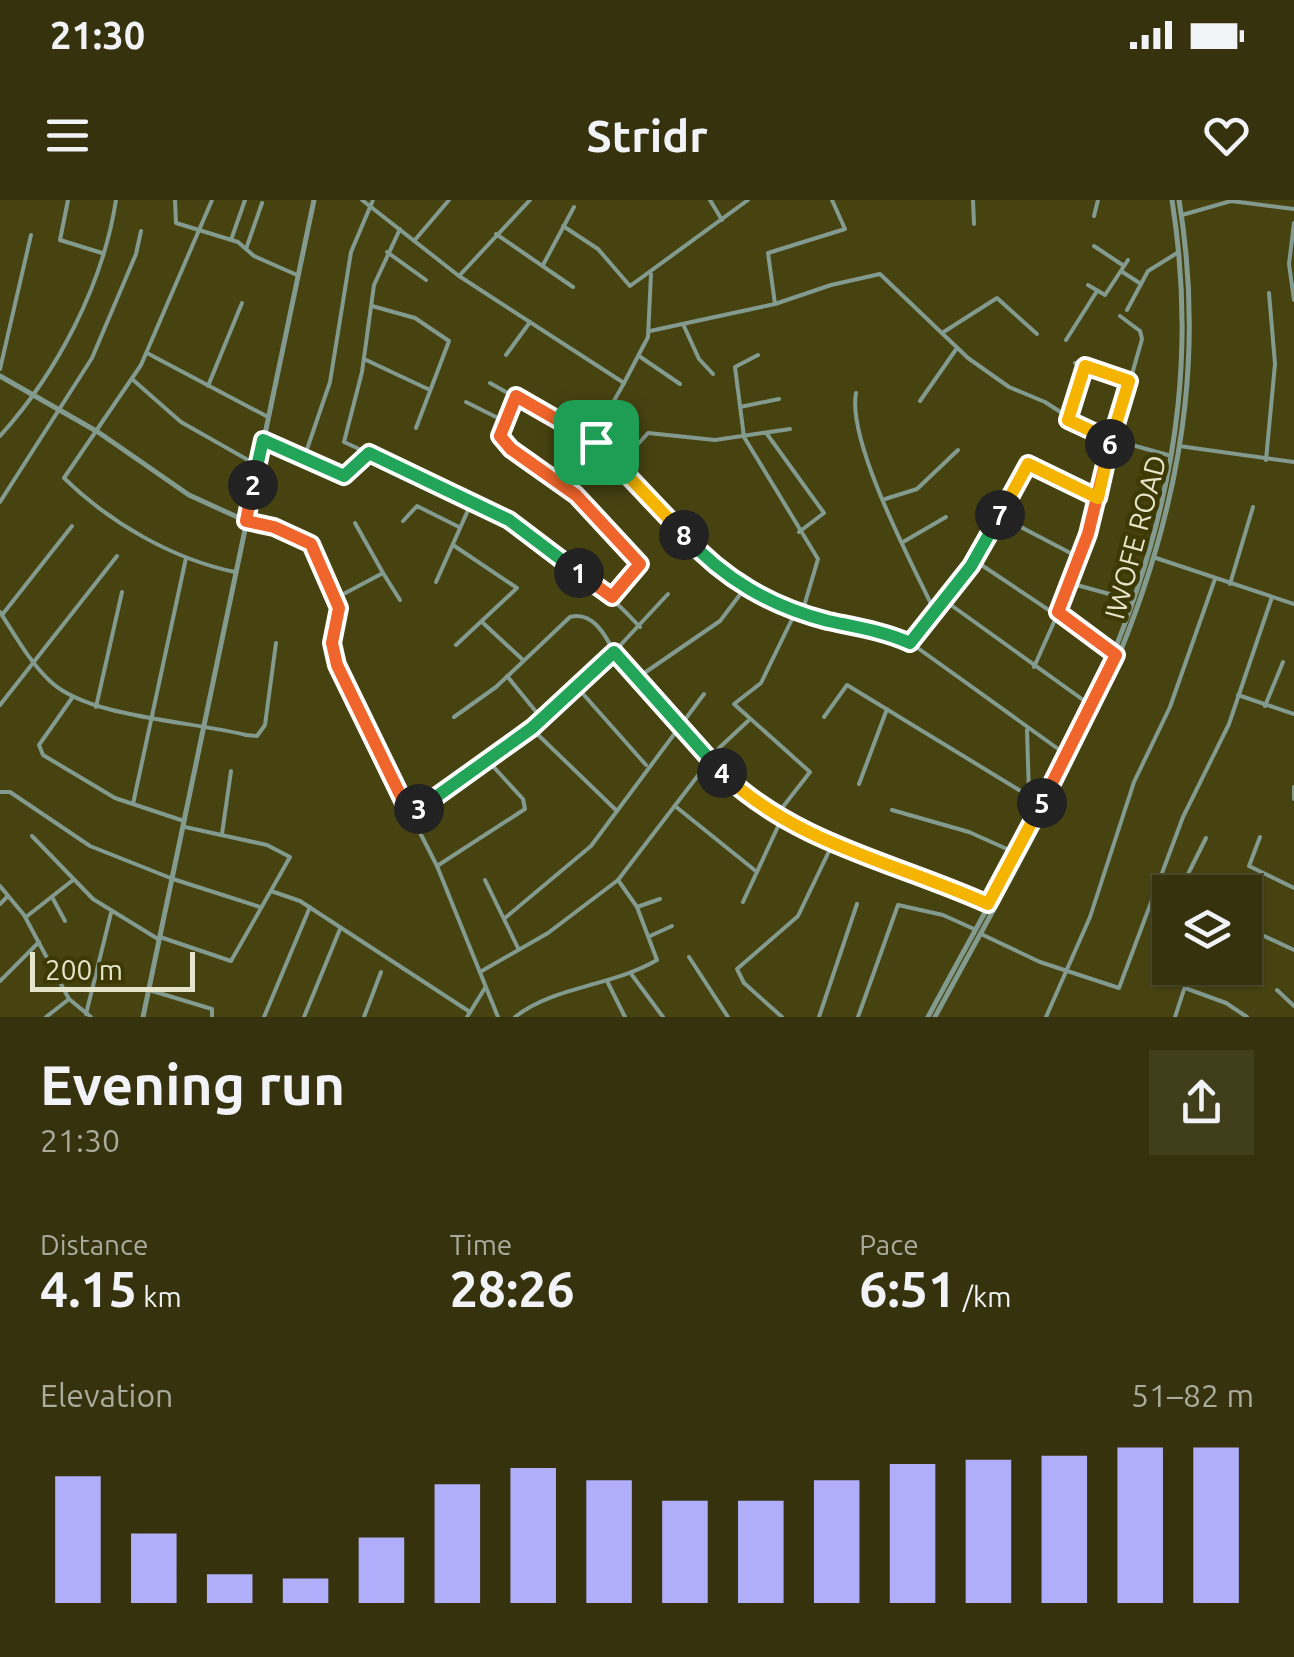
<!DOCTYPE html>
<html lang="en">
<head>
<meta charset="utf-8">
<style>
  :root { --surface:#35320d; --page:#403e1b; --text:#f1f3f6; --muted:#aaaa9d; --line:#4f4d2e; --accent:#b0aefa }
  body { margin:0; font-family:Ubuntu,sans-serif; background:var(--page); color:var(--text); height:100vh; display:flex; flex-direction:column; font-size:38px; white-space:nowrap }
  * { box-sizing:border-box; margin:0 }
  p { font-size:32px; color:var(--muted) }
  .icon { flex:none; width:55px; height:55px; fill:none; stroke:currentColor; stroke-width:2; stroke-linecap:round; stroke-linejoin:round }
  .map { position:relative; height:817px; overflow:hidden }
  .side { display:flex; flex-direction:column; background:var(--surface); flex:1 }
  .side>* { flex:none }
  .controls { position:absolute; left:1152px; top:675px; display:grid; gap:20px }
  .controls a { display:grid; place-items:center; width:110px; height:110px; border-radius:0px; background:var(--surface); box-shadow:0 2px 8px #0004,0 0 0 2px var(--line); font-size:50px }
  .scale { position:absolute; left:30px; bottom:25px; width:165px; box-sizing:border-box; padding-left:10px; border:5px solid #e6e5cb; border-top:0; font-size:28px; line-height:35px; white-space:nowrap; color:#e6e5cb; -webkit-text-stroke:8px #3d3904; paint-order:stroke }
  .pin { position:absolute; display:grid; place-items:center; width:85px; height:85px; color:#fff; margin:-42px; border-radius:20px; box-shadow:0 5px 15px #0006 }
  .km { position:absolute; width:50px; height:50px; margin:-25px; border-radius:50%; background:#222; color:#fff; font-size:28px; line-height:50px; text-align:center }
  .round { display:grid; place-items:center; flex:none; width:105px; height:105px; border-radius:0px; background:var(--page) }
  .summary { display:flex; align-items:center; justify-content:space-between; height:170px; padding:0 40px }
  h1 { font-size:55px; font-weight:700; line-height:75px }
  .stats { display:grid; grid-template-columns:repeat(3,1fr); gap:15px; height:170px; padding:10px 40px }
  .stats div { display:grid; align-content:center }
  .stats b { font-size:50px; font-weight:700 }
  .stats small { font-size:28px; font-weight:400 }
  .stats p { font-size:28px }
  .chart { height:280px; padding:20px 40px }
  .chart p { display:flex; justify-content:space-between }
  .chart svg { width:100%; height:180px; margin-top:10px; stroke:var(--accent); stroke-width:6 }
  .status { display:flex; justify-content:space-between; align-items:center; height:70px; padding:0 50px; background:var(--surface); direction:ltr }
  .status svg { height:28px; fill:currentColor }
  header { display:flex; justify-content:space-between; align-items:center; height:130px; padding:0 40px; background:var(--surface); font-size:45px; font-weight:700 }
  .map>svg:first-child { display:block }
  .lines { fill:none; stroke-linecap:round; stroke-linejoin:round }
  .minor { stroke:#839a8f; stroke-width:4 }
  .tertiary { stroke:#839a8f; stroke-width:5 }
  .split-1-casing { stroke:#fff; stroke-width:20 }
  .split-2-casing { stroke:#fff; stroke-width:20 }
  .split-3-casing { stroke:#fff; stroke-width:20 }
  .split-4-casing { stroke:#fff; stroke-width:20 }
  .split-5-casing { stroke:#fff; stroke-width:20 }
  .split-6-casing { stroke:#fff; stroke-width:20 }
  .split-7-casing { stroke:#fff; stroke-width:20 }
  .split-8-casing { stroke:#fff; stroke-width:20 }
  .split-9-casing { stroke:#fff; stroke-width:20 }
  .split-1 { stroke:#f0652b; stroke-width:12 }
  .split-2 { stroke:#22a559; stroke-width:12 }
  .split-3 { stroke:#f0652b; stroke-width:12 }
  .split-4 { stroke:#22a559; stroke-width:12 }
  .split-5 { stroke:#f5b400; stroke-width:12 }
  .split-6 { stroke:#f0652b; stroke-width:12 }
  .split-7 { stroke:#f5b400; stroke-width:12 }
  .split-8 { stroke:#22a559; stroke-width:12 }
  .split-9 { stroke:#f5b400; stroke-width:12 }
  .labels { text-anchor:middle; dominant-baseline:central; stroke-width:9; stroke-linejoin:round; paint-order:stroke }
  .street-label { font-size:28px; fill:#e6e5cb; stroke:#3d3904 }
</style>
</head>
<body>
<div class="status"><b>21:30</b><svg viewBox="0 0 49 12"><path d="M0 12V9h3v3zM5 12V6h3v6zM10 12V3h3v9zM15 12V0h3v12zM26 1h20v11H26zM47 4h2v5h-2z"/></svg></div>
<header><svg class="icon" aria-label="menu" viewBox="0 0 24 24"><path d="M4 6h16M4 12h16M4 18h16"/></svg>Stridr<svg class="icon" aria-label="heart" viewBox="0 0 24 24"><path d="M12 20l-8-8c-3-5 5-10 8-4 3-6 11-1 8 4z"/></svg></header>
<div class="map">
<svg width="1294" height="817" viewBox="0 0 1294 817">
  <rect width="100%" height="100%" fill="#474311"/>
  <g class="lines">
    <!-- minor -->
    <g class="minor">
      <polyline points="68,0 60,40 102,53"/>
      <polyline points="175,0 176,23 238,42 254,56 297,75"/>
      <path d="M212 0 141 165 64 278C109 322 172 359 235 372"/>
      <polyline points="362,0 459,76 624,183 597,231 596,243 695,347 741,386 794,411 908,441 1068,556"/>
      <polyline points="710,0 722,20"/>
      <polyline points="973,0 974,24"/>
      <polyline points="1182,15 1231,1 1294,9"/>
      <polyline points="1094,16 1098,0"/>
      <polyline points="1294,23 1289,64 1294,100"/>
      <polyline points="563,26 598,49 630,86 748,0"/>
      <path d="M400 29 374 85 362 172 344 242C458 295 553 333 640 427"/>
      <polyline points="496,34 573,87"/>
      <polyline points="231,40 245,0"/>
      <polyline points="414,41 449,0"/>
      <polyline points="1094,46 1124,66"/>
      <polyline points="246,49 262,3"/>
      <polyline points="387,52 426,80"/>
      <polyline points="543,65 574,7"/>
      <polyline points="1121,71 1141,84"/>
      <polyline points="459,76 530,0"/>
      <polyline points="1088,85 1105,95 1128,60"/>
      <polyline points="775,104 768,53 845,29 832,0"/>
      <polyline points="372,106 415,118 449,141 416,228"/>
      <polyline points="1127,110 1148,71 1177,53"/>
      <polyline points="683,124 699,159 713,174"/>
      <polyline points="650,131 775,104 831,85 880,74 968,158 1009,187 1045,202 1096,235 1168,255"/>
      <polyline points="942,133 997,98 1037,134"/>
      <polyline points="1066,140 1097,91"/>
      <polyline points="147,153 268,217"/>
      <polyline points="506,155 530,122"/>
      <polyline points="758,155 735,167 744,237 818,359 802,413"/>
      <polyline points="639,156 680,184"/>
      <polyline points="364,159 430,190"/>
      <polyline points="1075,163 1129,181"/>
      <polyline points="0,169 31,35"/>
      <polyline points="132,179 181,222 257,265"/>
      <polyline points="490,183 596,243"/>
      <polyline points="624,183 648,137 651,74"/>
      <polyline points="208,186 242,103"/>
      <path d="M856 193C847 241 911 362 934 410"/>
      <polyline points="516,196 502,241 576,295 637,357 640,364 613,397"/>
      <polyline points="920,201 957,148"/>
      <polyline points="466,202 506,222"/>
      <polyline points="740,207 779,199"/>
      <polyline points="1069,217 1085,166"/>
      <polyline points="767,234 824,313 799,332"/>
      <path d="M0 236C57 173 103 85 116 0"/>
      <polyline points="263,240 344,276 369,253"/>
      <polyline points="1179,246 1294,262"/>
      <polyline points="304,258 330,182 351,52 373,0"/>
      <polyline points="1266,260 1275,164 1269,93"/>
      <polyline points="621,263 648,233 715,240 790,229"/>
      <polyline points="885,299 917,289 958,250"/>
      <polyline points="0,302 92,158 136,54 141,31"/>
      <polyline points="1000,316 1080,358"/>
      <polyline points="246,321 274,327 311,344 339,408 332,443 337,465 411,615"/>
      <polyline points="403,321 417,306 459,327"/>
      <polyline points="903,342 946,317"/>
      <polyline points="453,345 517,388 456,445"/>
      <polyline points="1156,358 1294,404"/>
      <polyline points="974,360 1116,455"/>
      <polyline points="383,373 400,400"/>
      <polyline points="436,382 473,299"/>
      <polyline points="1073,384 1131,400"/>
      <polyline points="1230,384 1253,307"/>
      <polyline points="336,398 383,373 355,323"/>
      <polyline points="944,400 1093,507"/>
      <path d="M0 412C15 435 30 463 51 482 90 518 192 521 246 535L257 536 265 525 276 443"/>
      <polyline points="2,415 72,326"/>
      <polyline points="482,422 523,460"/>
      <polyline points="910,443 971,365 1028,264 1098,298"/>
      <polyline points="1034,467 1075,375 1142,139 1140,131 1120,116"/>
      <polyline points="507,476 542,519"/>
      <polyline points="638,480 710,561 775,617 832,645 988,704"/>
      <polyline points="576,486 646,565"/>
      <polyline points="1238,495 1294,514"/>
      <polyline points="72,498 39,545 43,555 115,598 184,621"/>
      <polyline points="0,505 117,356"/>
      <polyline points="1265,506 1283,462"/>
      <polyline points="96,507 122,392"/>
      <path d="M454 517 496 487 570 417C592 411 605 434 614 452L668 394"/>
      <polyline points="824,517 847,485 1042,604"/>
      <polyline points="532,529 617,611"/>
      <polyline points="1027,530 1029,595"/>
      <polyline points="859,584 887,509"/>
      <polyline points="1294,587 1294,599"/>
      <polyline points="0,592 10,592 90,646 173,679 260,707"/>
      <polyline points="133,604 186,358"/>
      <polyline points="675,606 757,672"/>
      <polyline points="892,610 969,632 1016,653"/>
      <polyline points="775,617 810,572 734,504 761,483 796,411"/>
      <polyline points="222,634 231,571"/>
      <polyline points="32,636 93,699 158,739"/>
      <polyline points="1260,637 1249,666 1294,688"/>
      <polyline points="437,666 525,609 523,599 489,562"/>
      <polyline points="485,680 518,748"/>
      <polyline points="0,686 24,715 69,799 91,817"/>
      <polyline points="1157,690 1171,692"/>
      <polyline points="271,691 300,701 470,812"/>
      <polyline points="1179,692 1206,638"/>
      <polyline points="52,697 65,721"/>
      <polyline points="743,702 781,620"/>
      <polyline points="0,704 8,696"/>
      <polyline points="637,707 660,699"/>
      <polyline points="26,717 73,680"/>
      <polyline points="505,718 591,646 704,494"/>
      <polyline points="1245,727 1294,750"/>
      <polyline points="981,734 1040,762 1119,788 1183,617 1229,524 1272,397"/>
      <polyline points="650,736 672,726"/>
      <polyline points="160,737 231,761 290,657 267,645 185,627"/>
      <polyline points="689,757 728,817"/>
      <polyline points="480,772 548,733 618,680 719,548 748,521"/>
      <polyline points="632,775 663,817"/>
      <polyline points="0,781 39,742"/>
      <polyline points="607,781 625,817"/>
      <polyline points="1185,788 1226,803 1247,817"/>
      <polyline points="149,790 212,809 212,817"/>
      <polyline points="1277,790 1294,806"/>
      <polyline points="86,814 111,713"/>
      <polyline points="46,817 69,799"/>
      <polyline points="264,817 310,707"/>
      <polyline points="304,817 340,729"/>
      <polyline points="364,817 381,772"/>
      <polyline points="467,817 485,788"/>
      <polyline points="498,817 437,666 411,615 532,529 614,452 637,478 720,421 745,388"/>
      <path d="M515 817C554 786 613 786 657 760L637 707 618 680"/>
      <polyline points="782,817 744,783 737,769 798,716 832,645"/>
      <polyline points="819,817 857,704"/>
      <polyline points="858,817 898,705 943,715 974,729"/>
      <polyline points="1046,817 1090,717 1134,582 1170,507 1215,379"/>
      <polyline points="1175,817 1191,768"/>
    </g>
    <!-- tertiary -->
    <g class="tertiary">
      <polyline points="0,176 98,232 189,295 246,321"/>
      <polyline points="143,817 314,0"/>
      <path d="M928 817C1072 549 1223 321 1172 0"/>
      <path d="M935 817C1077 554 1231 314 1179 0"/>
    </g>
  </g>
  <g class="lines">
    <defs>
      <polyline id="split-1" points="579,373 612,397 640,364 576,295 511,249 500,236 516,196 596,242"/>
      <polyline id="split-2" points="253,285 263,240 344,276 369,253 509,320 579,373"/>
      <polyline id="split-3" points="253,285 246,321 274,327 311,344 339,408 332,443 337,465 410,615 419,609"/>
      <polyline id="split-4" points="419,609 532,528 614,452 722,573"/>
      <path id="split-5" d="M722 573C798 645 895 662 988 704L1042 603"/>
      <polyline id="split-6" points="1042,603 1116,455 1058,412 1088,334 1110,244"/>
      <polyline id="split-7" points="1000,315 1028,264 1098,298 1111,240 1068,220 1085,166 1129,181 1110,244"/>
      <path id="split-8" d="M684 335C724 379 770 406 828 421 856 427 883 431 910 443L971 366 1000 315"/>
      <polyline id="split-9" points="596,242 684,335"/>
    </defs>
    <!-- split-1 casing -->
    <use href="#split-1" class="split-1-casing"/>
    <!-- split-2 casing -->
    <use href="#split-2" class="split-2-casing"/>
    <!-- split-3 casing -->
    <use href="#split-3" class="split-3-casing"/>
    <!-- split-4 casing -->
    <use href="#split-4" class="split-4-casing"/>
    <!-- split-5 casing -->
    <use href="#split-5" class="split-5-casing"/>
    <!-- split-6 casing -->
    <use href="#split-6" class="split-6-casing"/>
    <!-- split-7 casing -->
    <use href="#split-7" class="split-7-casing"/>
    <!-- split-8 casing -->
    <use href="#split-8" class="split-8-casing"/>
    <!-- split-9 casing -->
    <use href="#split-9" class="split-9-casing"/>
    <!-- split-1 -->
    <use href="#split-1" class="split-1"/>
    <!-- split-2 -->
    <use href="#split-2" class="split-2"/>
    <!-- split-3 -->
    <use href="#split-3" class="split-3"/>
    <!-- split-4 -->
    <use href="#split-4" class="split-4"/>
    <!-- split-5 -->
    <use href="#split-5" class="split-5"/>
    <!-- split-6 -->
    <use href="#split-6" class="split-6"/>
    <!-- split-7 -->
    <use href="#split-7" class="split-7"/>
    <!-- split-8 -->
    <use href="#split-8" class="split-8"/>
    <!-- split-9 -->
    <use href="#split-9" class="split-9"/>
  </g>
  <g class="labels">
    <!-- street labels -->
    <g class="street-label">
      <text transform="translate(1135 337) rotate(-75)">IWOFE ROAD</text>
    </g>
  </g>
</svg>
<div class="controls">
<a><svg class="icon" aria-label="layers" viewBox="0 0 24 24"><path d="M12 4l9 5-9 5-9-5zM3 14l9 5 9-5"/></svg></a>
</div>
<div class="scale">200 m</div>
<div class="pin" style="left:596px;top:242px;background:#1e9e55"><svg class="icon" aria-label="arrive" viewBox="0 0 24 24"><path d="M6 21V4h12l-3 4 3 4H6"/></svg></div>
<b class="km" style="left:579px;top:373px">1</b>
<b class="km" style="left:253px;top:285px">2</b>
<b class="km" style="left:419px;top:609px">3</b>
<b class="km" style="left:722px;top:573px">4</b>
<b class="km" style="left:1042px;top:603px">5</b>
<b class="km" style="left:1110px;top:244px">6</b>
<b class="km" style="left:1000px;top:315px">7</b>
<b class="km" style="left:684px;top:335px">8</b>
</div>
<section class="side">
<div class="summary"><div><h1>Evening run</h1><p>21:30</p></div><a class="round"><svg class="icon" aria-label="share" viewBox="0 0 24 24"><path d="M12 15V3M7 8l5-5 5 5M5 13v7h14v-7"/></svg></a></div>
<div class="stats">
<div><p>Distance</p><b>4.15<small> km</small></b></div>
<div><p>Time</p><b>28:26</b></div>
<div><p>Pace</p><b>6:51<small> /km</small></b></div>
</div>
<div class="chart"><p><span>Elevation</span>51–82 m</p>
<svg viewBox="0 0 160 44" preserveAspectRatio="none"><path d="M5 44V13M15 44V27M25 44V37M35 44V38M45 44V28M55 44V15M65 44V11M75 44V14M85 44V19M95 44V19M105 44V14M115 44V10M125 44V9M135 44V8M145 44V6M155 44V6"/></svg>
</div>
</section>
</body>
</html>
